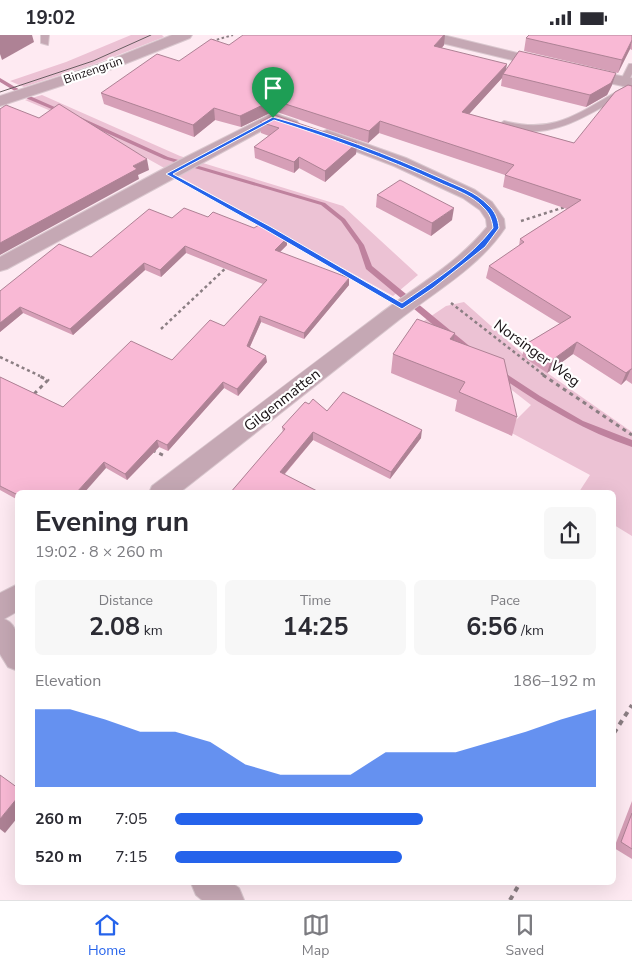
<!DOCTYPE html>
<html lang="en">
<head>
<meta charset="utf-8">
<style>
  :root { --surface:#fff; --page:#f7f7f7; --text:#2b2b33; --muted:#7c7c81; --line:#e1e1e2; --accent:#2563eb }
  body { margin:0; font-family:"Nunito Sans",sans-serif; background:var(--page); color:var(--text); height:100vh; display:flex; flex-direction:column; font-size:19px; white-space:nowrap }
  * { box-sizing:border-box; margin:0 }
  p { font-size:16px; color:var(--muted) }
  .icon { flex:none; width:28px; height:28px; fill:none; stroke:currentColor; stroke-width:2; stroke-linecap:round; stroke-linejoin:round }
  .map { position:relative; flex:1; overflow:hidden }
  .sheet { position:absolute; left:15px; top:455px; width:601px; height:395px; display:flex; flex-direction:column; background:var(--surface); border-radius:8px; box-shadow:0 5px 20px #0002 }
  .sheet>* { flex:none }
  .pin { position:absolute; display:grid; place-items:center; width:42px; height:42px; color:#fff; margin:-51px -21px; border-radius:50% 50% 50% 0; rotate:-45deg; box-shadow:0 0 5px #0007 }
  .pin .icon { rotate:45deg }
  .round { display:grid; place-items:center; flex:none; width:52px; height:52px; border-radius:8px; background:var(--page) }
  .head { display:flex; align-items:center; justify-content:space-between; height:85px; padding:0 20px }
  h1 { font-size:28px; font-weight:700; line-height:38px }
  .metrics { display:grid; grid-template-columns:repeat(3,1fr); gap:8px; height:85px; padding:5px 20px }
  .metrics div { display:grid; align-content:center; border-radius:8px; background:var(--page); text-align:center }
  .metrics b { font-size:25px; font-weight:700 }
  .metrics small { font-size:14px; font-weight:400 }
  .metrics p { font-size:14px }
  .chart { height:140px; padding:10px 20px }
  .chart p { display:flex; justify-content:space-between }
  .chart svg { width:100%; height:90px; margin-top:5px; fill:var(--accent); opacity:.7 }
  ul { padding:0 20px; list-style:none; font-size:16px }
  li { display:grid; grid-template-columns:80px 60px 1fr; align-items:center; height:38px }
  li i { height:12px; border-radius:6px; background:var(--accent) }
  .status { display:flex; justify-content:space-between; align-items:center; height:35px; padding:0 25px; background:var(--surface); direction:ltr }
  .status svg { height:14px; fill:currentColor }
  .dock { display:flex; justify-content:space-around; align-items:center; height:70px; border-top:1px solid var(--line); background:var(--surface); font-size:14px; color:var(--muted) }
  .dock a { display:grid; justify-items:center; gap:2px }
  .dock .active { color:var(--accent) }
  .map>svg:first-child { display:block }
  .green { fill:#ecc2d4 }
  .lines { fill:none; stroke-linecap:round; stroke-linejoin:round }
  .stream { fill:#bf829e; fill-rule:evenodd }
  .lane-casing { stroke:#d9c7ce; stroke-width:2 }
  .street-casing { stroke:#d9c7ce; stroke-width:2 }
  .path-far3 { stroke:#8b7e83; stroke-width:2; stroke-dasharray:2.5 2.5; stroke-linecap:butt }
  .path-far2 { stroke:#8b7e83; stroke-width:2.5; stroke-dasharray:3 3; stroke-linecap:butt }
  .path-far1 { stroke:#8b7e83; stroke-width:3; stroke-dasharray:4 4; stroke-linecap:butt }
  .path { stroke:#8b7e83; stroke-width:4; stroke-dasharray:5 5; stroke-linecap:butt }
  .lane { fill:#c5a8b4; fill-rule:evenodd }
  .street { fill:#c5a8b4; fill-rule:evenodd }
  .tram { stroke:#695e62; stroke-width:1 }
  .wall { fill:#d69fb7 }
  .shaded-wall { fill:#ae8295 }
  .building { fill:#f9b9d5; stroke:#ae8295 }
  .route { fill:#2563eb; stroke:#fff; fill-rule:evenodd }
  .labels { text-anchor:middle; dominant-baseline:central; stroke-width:4.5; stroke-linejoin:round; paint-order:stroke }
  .far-street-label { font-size:12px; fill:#160f12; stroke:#fff }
  .street-label { font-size:15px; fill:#160f12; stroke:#fff }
</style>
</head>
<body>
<div class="status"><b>19:02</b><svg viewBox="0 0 49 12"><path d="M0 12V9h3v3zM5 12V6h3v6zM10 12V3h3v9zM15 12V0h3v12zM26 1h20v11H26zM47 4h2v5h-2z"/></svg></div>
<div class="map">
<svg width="632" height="865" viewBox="0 0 632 865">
  <rect width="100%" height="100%" fill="#feeaf2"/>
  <!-- green -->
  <g class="green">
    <polygon points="131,0 162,0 164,2 95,29 24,52 10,46 66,27"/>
    <polygon points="42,60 180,121 343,171 418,240 393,261 98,96 25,65"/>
    <polygon points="464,267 533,328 632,397 632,501 614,490 614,458 579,457 590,440 506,395 531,370 458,313 418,290 446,271"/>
  </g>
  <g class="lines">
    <!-- stream -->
    <g class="stream">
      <polygon points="0,43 32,62 66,77 61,78 28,64 0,47"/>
      <polygon points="80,82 168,122 325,168 345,184 364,210 372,231 473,314 474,316 473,318 467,318 366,234 358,210 341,186 321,170 164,124 78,85 78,83"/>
      <path d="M499 334 540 361 583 386 632 405V412C581 395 540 369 496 339L495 337 496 335Z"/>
    </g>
    <defs>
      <g id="lane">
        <polygon points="41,0 49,0 48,10 41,8"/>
        <polygon points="629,29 632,29 632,39 627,49 621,49 620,47"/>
        <path d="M632 50V55C597 74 559 103 518 95 512 94 504 93 500 89L504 86C547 97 568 85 604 64 613 59 622 53 632 50Z"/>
      </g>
      <g id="street">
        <polygon points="172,0 192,0 190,3 112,34 0,71 0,61 102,28"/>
        <polygon points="419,0 443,0 550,26 552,29 550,32 545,33 421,3"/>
        <polygon points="582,34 632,43 632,53 577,41 575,38 577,35"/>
        <polygon points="273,78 297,86 299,89 297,92 291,94 274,89 7,234 0,236 0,222 176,127"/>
        <path d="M327 95 406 123 475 155 492 167 504 184 505 193C479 232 436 256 400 284 326 342 253 400 179 458H149L152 451C227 394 302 337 377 281 415 252 457 229 487 192L486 184 480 175 463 163 394 131 321 103 319 100 321 97Z"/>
        <path d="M18 549V576L4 584C23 591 18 619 18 636L8 632 0 619V558Z"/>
        <polygon points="191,848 232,848 239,853 244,865 202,865 196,860"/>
      </g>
    </defs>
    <!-- lane casing -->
    <use href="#lane" class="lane-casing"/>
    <!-- street casing -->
    <use href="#street" class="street-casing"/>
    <!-- path-far3 -->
    <polyline class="path-far3" points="212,6 233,0"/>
    <!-- path-far2 -->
    <g class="path-far2">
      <polyline points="193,152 262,190"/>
      <polyline points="521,186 565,172"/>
      <polyline points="285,203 381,259"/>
      <polyline points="451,268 545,341"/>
      <polyline points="161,294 228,231"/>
      <polyline points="0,322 40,341"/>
    </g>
    <!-- path-far1 -->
    <g class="path-far1">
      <polyline points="543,340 632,400"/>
      <polyline points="34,359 48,345 37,340"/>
      <polyline points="152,415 165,421"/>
    </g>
    <!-- path -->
    <g class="path">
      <polyline points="614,698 632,670"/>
      <polyline points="510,865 520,848"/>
    </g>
    <!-- lane -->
    <use href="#lane" class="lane"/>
    <!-- street -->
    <use href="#street" class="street"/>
    <!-- tram -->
    <polyline class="tram" points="0,57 93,26 151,0"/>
  </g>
  <!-- wall -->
  <g class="wall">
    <polygon points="632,0 632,15 630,14 618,38 524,16 526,3"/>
    <polygon points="229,10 444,10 442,13 506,35 612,50 607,60 586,72 501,51 502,43 469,79 574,108 632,51 632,349 626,345 621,350 573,319 547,338 522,321 526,309 560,289 486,243 489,231 519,211 520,204 567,174 503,152 505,140 379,98 368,108 274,76 241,92 215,85 194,102 104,69 101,58 179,26"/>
    <polygon points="260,87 357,108 356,119 325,147 299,133 294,138 255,123 254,112 269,101 261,98"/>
    <polygon points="377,160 452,185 431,201 376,172"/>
    <polygon points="208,182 287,210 280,217 349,250 304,304 261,287 250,312 267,327 238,361 224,353 168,416 159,412 127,445 106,433 18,458 18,465 0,455 0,342 63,372 172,325 224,291 263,249 186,218 161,242 145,235 73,300 23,278 0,297 0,256 91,222 172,183"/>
    <polygon points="455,298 453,305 517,382 512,401 455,376 457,365 391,338 393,319"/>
    <polygon points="327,376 421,403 390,444 313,405 285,439 230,458 283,397 282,392"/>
    <polygon points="632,766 632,824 614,813"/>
  </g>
  <!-- shaded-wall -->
  <g class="shaded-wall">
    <polygon points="0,0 32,0 34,7 2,25 0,19"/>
    <polygon points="444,0 445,0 444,10 433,22 434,11"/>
    <polygon points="632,5 630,14 618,38 622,25"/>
    <polygon points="507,29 505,40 503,39 502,43 460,89 462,77"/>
    <polygon points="616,38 612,50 607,60 586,72 590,60"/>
    <polygon points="273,65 274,76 241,92 240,81"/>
    <polygon points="214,73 215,85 194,102 193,90"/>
    <polygon points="380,86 379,98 368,108 369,96"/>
    <polygon points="357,108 356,119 325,147 325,136"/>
    <polygon points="299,122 299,133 294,138 294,127"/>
    <polygon points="147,124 149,135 138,140 139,144 0,220 0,208 133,131"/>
    <polygon points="454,173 452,185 431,201 432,188"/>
    <polygon points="287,203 287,210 275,222 275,215"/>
    <polygon points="185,211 186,218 161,242 160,235"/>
    <polygon points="144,228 145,235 73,300 70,294"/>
    <polygon points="349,243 349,250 304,304 304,298"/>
    <polygon points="20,272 23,278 0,297 0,288"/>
    <polygon points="260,281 261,287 247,318 247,311"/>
    <polygon points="455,298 451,318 450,304"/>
    <polygon points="577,307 573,319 547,338 551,326"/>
    <polygon points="266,321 267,327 238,361 237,354"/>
    <polygon points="631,334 626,345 621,350 626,338"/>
    <polygon points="223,347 224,353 168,416 167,410"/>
    <polygon points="422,395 421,403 390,444 391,437"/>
    <polygon points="313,397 313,405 280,444 280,437"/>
    <polygon points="157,405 159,412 127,445 125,439"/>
    <polygon points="104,427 106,433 84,458 76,458"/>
    <polygon points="18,762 18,782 5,798 0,794 0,784"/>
  </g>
  <!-- building -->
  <g class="building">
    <polygon points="243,0 444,0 434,11 507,29 462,77 574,108 615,57 628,50 632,51 632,334 631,334 626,338 577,307 551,326 526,309 571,282 489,231 524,207 520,204 581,165 505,140 514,130 380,86 369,96 273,65 240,81 214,73 193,90 101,58 157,19 179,26 211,4 229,10"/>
    <polygon points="529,0 632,0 632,5 622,25 526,3"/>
    <polygon points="519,16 616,38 611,48 590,60 503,39"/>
    <polygon points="59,69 147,124 133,131 137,134 0,208 0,74 6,70 39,83"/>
    <polygon points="274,80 357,108 325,136 299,122 294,127 254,112 279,93 260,87"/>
    <polygon points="400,145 454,173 432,188 377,160"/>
    <polygon points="184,173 208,182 213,177 254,193 262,188 287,203 275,215 349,243 304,298 260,281 247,311 266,321 237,354 223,347 167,410 157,405 125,439 104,427 76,458 18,458 18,460 0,451 0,342 63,372 131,306 172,325 210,285 224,291 267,245 185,211 160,235 144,228 70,294 20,272 0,288 0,256 59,209 91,222 149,174 172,183"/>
    <polygon points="417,284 455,298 450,304 504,324 517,382 459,357 465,347 393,319"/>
    <polygon points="343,357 422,395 391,437 313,397 280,437 321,458 230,458 278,402 285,394 282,392 305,367 309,369 313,364 327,376"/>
    <polygon points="0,740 18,753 18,762 0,784"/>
    <polygon points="632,778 632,814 621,807"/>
  </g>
  <!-- route -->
  <path class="route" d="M273 82C331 98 387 119 442 144 457 151 476 157 488 170 495 176 498 184 499 193L485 212 433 253 402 274 266 195 166 139ZM274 85C330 103 384 122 438 147 453 154 473 160 484 173 490 179 492 185 493 193 469 224 434 246 402 268L271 192 173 139Z"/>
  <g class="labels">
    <!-- far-street labels -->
    <g class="far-street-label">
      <text transform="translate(93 35) rotate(-19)">Binzengrün</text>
    </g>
    <!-- street labels -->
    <g class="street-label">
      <text transform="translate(537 318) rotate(36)">Norsinger Weg</text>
      <text transform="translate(282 365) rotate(-38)">Gilgenmatten</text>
    </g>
  </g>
</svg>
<div class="pin" style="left:273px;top:83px;background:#1e9e55"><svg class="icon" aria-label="arrive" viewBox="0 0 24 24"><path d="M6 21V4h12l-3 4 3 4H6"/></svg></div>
<section class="sheet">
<div class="head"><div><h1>Evening run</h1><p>19:02 · 8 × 260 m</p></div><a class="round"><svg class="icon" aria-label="share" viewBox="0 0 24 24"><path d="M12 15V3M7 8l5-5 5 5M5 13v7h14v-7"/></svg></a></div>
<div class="metrics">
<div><p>Distance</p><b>2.08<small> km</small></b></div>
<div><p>Time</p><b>14:25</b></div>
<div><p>Pace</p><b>6:56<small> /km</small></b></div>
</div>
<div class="chart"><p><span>Elevation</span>186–192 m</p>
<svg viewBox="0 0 160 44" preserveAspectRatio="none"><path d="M0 44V6L10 6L20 11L30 17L40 17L50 22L60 33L70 38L80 38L90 38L100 27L110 27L120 27L130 22L140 17L150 11L160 6V44z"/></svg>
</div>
<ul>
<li><b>260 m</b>7:05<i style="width:59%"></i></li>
<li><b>520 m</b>7:15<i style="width:54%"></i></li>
</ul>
</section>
</div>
<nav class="dock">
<a class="active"><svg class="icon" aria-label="home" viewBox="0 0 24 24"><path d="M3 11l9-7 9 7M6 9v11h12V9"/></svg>Home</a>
<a><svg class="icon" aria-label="map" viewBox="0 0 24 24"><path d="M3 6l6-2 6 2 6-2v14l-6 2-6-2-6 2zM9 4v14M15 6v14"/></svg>Map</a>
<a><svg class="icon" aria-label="saved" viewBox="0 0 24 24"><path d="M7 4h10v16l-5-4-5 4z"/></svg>Saved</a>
</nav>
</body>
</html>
